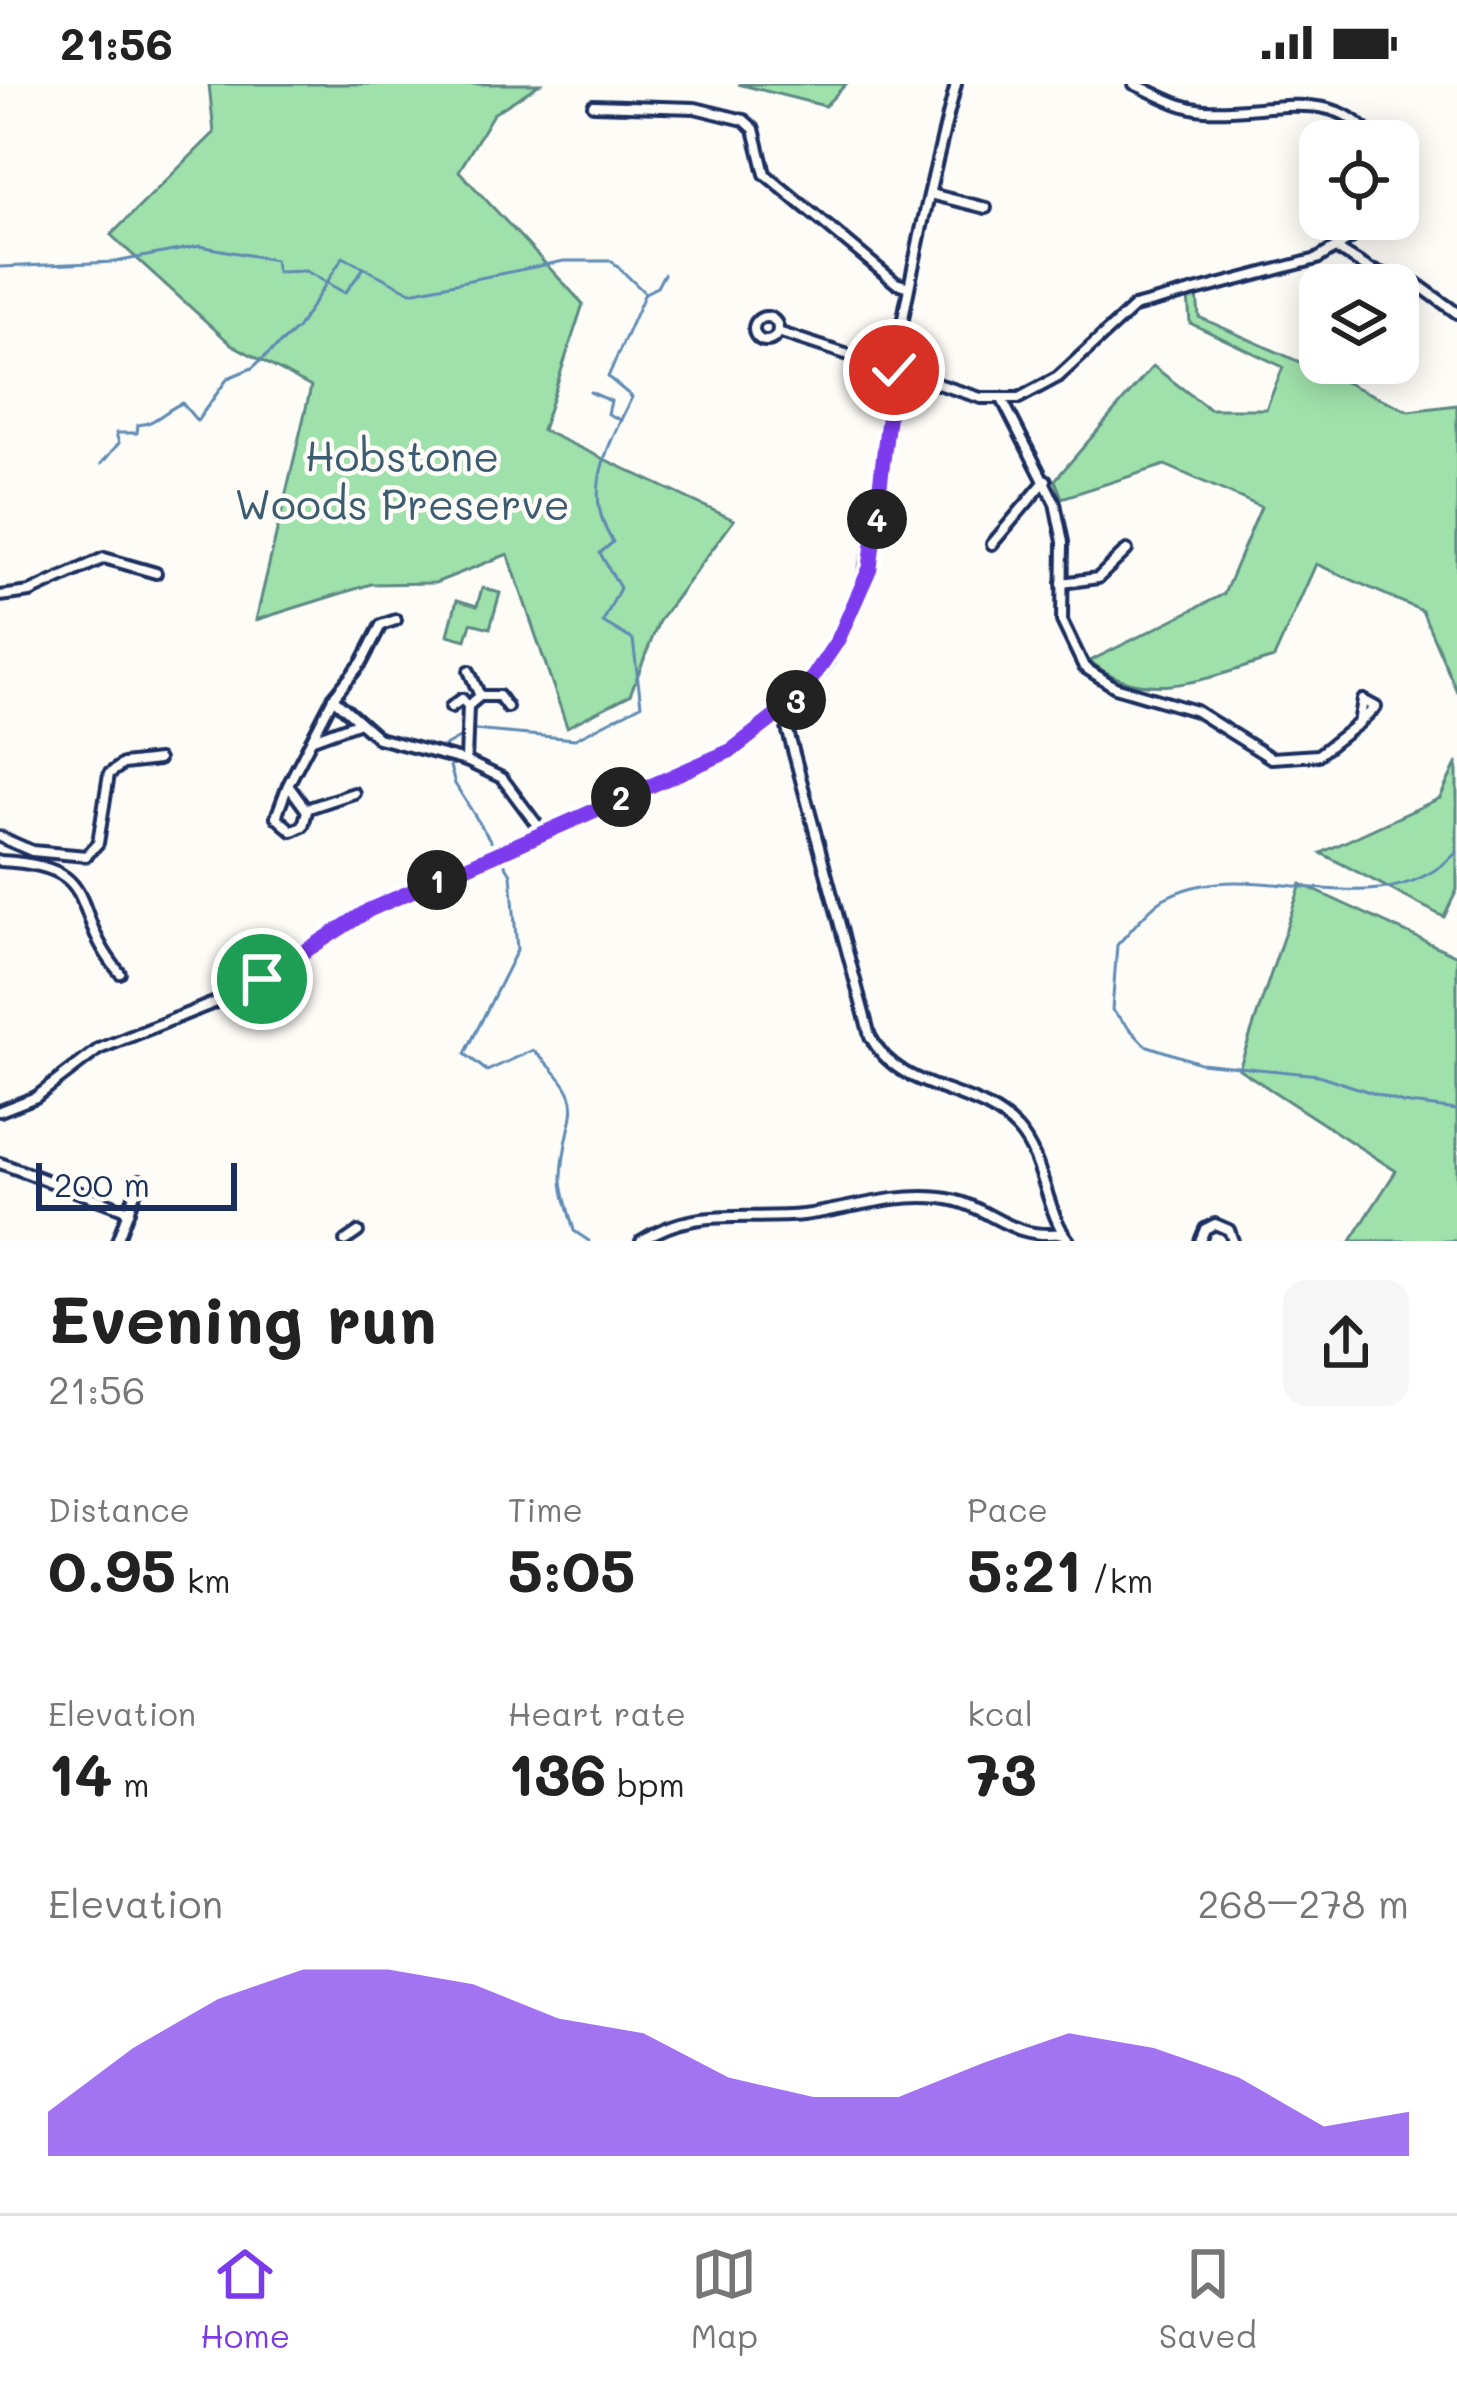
<!DOCTYPE html>
<html lang="en">
<head>
<meta charset="utf-8">
<style>
  :root { --surface:#fff; --page:#f6f6f6; --text:#222; --muted:#767676; --line:#e0e0e0; --accent:#7c3aed }
  body { margin:0; font-family:Mali,sans-serif; background:var(--page); color:var(--text); height:100vh; display:flex; flex-direction:column; font-size:45px; white-space:nowrap }
  * { box-sizing:border-box; margin:0 }
  p { font-size:39px; color:var(--muted) }
  .icon { flex:none; width:66px; height:66px; fill:none; stroke:currentColor; stroke-width:2; stroke-linecap:round; stroke-linejoin:round }
  .map { position:relative; height:1157px; overflow:hidden }
  .details { display:flex; flex-direction:column; background:var(--surface); flex:1 }
  .details>* { flex:none }
  .fabs { position:absolute; left:1299px; top:36px; display:grid; gap:24px }
  .fabs a { display:grid; place-items:center; width:120px; height:120px; border-radius:24px; background:var(--surface); box-shadow:0 6px 30px #0003; font-size:60px }
  .scale { position:absolute; left:36px; bottom:30px; width:201px; box-sizing:border-box; padding-left:12px; border:6px solid #1b2f5e; border-top:0; font-size:33px; line-height:42px; white-space:nowrap; color:#1b2f5e; -webkit-text-stroke:9px #fdfcf7; paint-order:stroke }
  .pin { position:absolute; display:grid; place-items:center; width:102px; height:102px; color:#fff; margin:-51px; border:6px solid #fff; border-radius:50%; box-shadow:0 3px 12px #0007 }
  .km { position:absolute; width:60px; height:60px; margin:-30px; border-radius:50%; background:#222; color:#fff; font-size:33px; line-height:60px; text-align:center }
  .round { display:grid; place-items:center; flex:none; width:126px; height:126px; border-radius:24px; background:var(--page) }
  .headline { display:flex; align-items:center; justify-content:space-between; height:204px; padding:0 48px }
  h1 { font-size:66px; font-weight:700; line-height:90px }
  .metrics { display:grid; grid-template-columns:repeat(3,1fr); gap:18px; height:204px; padding:12px 48px }
  .metrics div { display:grid; align-content:center }
  .metrics b { font-size:60px; font-weight:700 }
  .metrics small { font-size:33px; font-weight:400 }
  .metrics p { font-size:33px }
  .chart { height:336px; padding:24px 48px }
  .chart p { display:flex; justify-content:space-between }
  .chart svg { width:100%; height:216px; margin-top:12px; fill:var(--accent); opacity:.7 }
  .status { display:flex; justify-content:space-between; align-items:center; height:84px; padding:0 60px; background:var(--surface); direction:ltr }
  .status svg { height:33px; fill:currentColor }
  .dock { display:flex; justify-content:space-around; align-items:center; height:168px; border-top:3px solid var(--line); background:var(--surface); font-size:33px; color:var(--muted) }
  .dock a { display:grid; justify-items:center; gap:6px }
  .dock .active { color:var(--accent) }
  .map>svg:first-child { display:block }
  .green { fill:#9fe1ab; stroke:#5d8884; stroke-width:3 }
  .lines { fill:none; stroke-linecap:round; stroke-linejoin:round }
  .stream { stroke:#5f8ab3; stroke-width:3 }
  .minor-casing { stroke:#1b2f5e; stroke-width:16 }
  .minor { stroke:#fdfcf7; stroke-width:8 }
  .route-casing { stroke:#fff; stroke-width:24 }
  .route { stroke:#7c3aed; stroke-width:15 }
  .labels { text-anchor:middle; dominant-baseline:central; stroke-width:9; stroke-linejoin:round; paint-order:stroke }
  .park-label { font-size:42px; fill:#3c5c71; stroke:#fdfcf7 }
</style>
</head>
<body>
<div class="status"><b>21:56</b><svg viewBox="0 0 49 12"><path d="M0 12V9h3v3zM5 12V6h3v6zM10 12V3h3v9zM15 12V0h3v12zM26 1h20v11H26zM47 4h2v5h-2z"/></svg></div>
<div class="map">
<svg width="1457" height="1157" viewBox="0 0 1457 1157">
  <rect width="100%" height="100%" fill="#fdfcf7"/>
  <filter id="ink" filterUnits="userSpaceOnUse"><feTurbulence type="fractalNoise" baseFrequency=".00833" numOctaves="2"/><feDisplacementMap in="SourceGraphic" scale="24" xChannelSelector="R" yChannelSelector="G"/><feConvolveMatrix kernelMatrix="1 2 1 2 8 2 1 2 1" color-interpolation-filters="sRGB"/></filter>
  <g filter="url(#ink)">
    <!-- green -->
    <g class="green">
      <polygon points="209,0 540,0 493,30 459,87 583,220 542,346 734,436 659,537 630,611 567,643 508,470 435,499 371,500 256,536 311,303 231,260 111,151 214,49"/>
      <polygon points="738,0 846,0 825,22"/>
      <path d="M1197 210 1199 233 1409 327 1457 321V608L1422 527 1316 480 1274 574C1214 591 1145 625 1090 577L1224 510 1261 423 1165 381 1062 414 1055 396 1153 282 1209 325H1266L1283 283 1190 239 1188 212Z"/>
      <polygon points="482,504 500,509 490,544 471,539 466,556 448,551 457,516 477,522"/>
      <polygon points="1457,678 1457,806 1444,833 1321,769 1440,714"/>
      <polygon points="1301,800 1457,872 1457,1157 1351,1157 1396,1087 1239,985"/>
    </g>
    <g class="lines">
      <!-- stream -->
      <g class="stream">
        <polyline points="0,183 115,178 200,162 275,176 277,188 306,187 345,209 363,185"/>
        <polyline points="645,209 657,203 664,190"/>
        <polyline points="590,308 611,317 608,330 621,336"/>
        <path d="M101 380 119 359 116 349H137L138 341C156 340 165 326 182 319L197 337 228 294 252 284 297 245 343 173 411 208 564 177H612L645 209 608 293 632 313C609 361 580 408 613 458L600 469 620 504 603 538 633 556 641 621 575 655 473 646"/>
        <polyline points="446,668 445,662 463,652"/>
        <polyline points="449,679 455,700 495,764"/>
        <path d="M1457 768C1375 852 1253 764 1163 815 1147 825 1131 847 1117 861L1112 926 1145 961 1200 979 1318 991 1403 1019 1457 1026"/>
        <path d="M501 774 511 790 517 866 465 970 487 987 533 966C597 1025 565 1022 562 1092 561 1109 570 1130 574 1147L589 1157"/>
      </g>
      <defs>
        <g id="minor">
          <path d="M1134 0C1157 10 1179 24 1205 26 1267 30 1335 0 1374 57"/>
          <polyline points="593,21 695,24 744,36 754,45 765,90 896,199 909,203"/>
          <polyline points="930,110 986,124"/>
          <polyline points="1337,165 1371,186 1417,200 1457,229"/>
          <circle cx="766" cy="245" r="12"/>
          <polyline points="781,249 981,314 1019,314 1058,293 1134,223 1317,175 1353,153 1368,135"/>
          <polyline points="1003,317 1055,419 1063,458 1062,537 1084,583 1115,603 1196,627 1271,674 1318,671 1359,639"/>
          <polyline points="992,460 1046,396"/>
          <polyline points="1062,499 1098,494 1127,466"/>
          <polyline points="0,512 30,508 104,474 156,489"/>
          <polyline points="469,587 480,612"/>
          <polyline points="333,614 378,654 466,677 502,694 543,749"/>
          <polygon points="1363,616 1376,623 1359,639"/>
          <polyline points="451,623 462,615 468,622"/>
          <path d="M783 629 870 952C901 1012 977 1000 1018 1046 1046 1078 1044 1125 1069 1157"/>
          <polyline points="313,655 357,639"/>
          <polyline points="466,677 468,622 480,612 499,612 507,623"/>
          <polyline points="288,701 276,733 292,747 303,742 307,727 288,701 333,614 362,578 381,541 396,536"/>
          <polyline points="306,725 354,709"/>
          <polyline points="0,753 32,767 86,772 98,759 109,690 123,680 158,676"/>
          <path d="M0 777C107 782 66 826 120 889"/>
          <path d="M0 1027 36 1013 99 965 246 906 369 826 713 676C887 585 868 451 894 285 910 189 932 94 956 0"/>
          <polyline points="0,1079 129,1127"/>
          <polyline points="117,1157 140,1096"/>
          <polyline points="345,1157 358,1148"/>
          <path d="M641 1157C693 1122 746 1137 803 1131 851 1125 892 1109 941 1114 989 1119 1007 1157 1063 1149"/>
          <polyline points="1200,1157 1205,1145 1215,1140 1229,1146 1233,1157"/>
        </g>
      </defs>
      <!-- minor casing -->
      <use href="#minor" class="minor-casing"/>
      <!-- minor -->
      <use href="#minor" class="minor"/>
    </g>
  </g>
  <g class="lines" filter="url(#ink)">
    <defs>
      <polyline id="route" points="262,895 369,826 732,666 799,614 838,556 870,484 894,286"/>
    </defs>
    <!-- route casing -->
    <use href="#route" class="route-casing"/>
    <!-- route -->
    <use href="#route" class="route"/>
  </g>
  <g class="labels">
    <!-- park labels -->
    <g class="park-label">
      <text x="402" y="371">Hobstone<tspan x="402" dy="48">Woods Preserve</tspan></text>
    </g>
  </g>
</svg>
<div class="fabs">
<a><svg class="icon" aria-label="locate" viewBox="0 0 24 24"><circle cx="12" cy="12" r="6"/><path d="M12 2v4M12 18v4M2 12h4M18 12h4"/></svg></a>
<a><svg class="icon" aria-label="layers" viewBox="0 0 24 24"><path d="M12 4l9 5-9 5-9-5zM3 14l9 5 9-5"/></svg></a>
</div>
<div class="scale">200 m</div>
<div class="pin" style="left:262px;top:895px;background:#1e9e55"><svg class="icon" aria-label="arrive" viewBox="0 0 24 24"><path d="M6 21V4h12l-3 4 3 4H6"/></svg></div>
<div class="pin" style="left:894px;top:286px;background:#d93025"><svg class="icon" aria-label="check" viewBox="0 0 24 24"><path d="M5 12l5 5 9-10"/></svg></div>
<b class="km" style="left:437px;top:796px">1</b>
<b class="km" style="left:621px;top:713px">2</b>
<b class="km" style="left:796px;top:616px">3</b>
<b class="km" style="left:877px;top:435px">4</b>
</div>
<section class="details">
<div class="headline"><div><h1>Evening run</h1><p>21:56</p></div><a class="round"><svg class="icon" aria-label="share" viewBox="0 0 24 24"><path d="M12 15V3M7 8l5-5 5 5M5 13v7h14v-7"/></svg></a></div>
<div class="metrics">
<div><p>Distance</p><b>0.95<small> km</small></b></div>
<div><p>Time</p><b>5:05</b></div>
<div><p>Pace</p><b>5:21<small> /km</small></b></div>
</div>
<div class="metrics">
<div><p>Elevation</p><b>14<small> m</small></b></div>
<div><p>Heart rate</p><b>136<small> bpm</small></b></div>
<div><p>kcal</p><b>73</b></div>
</div>
<div class="chart"><p><span>Elevation</span>268–278 m</p>
<svg viewBox="0 0 160 44" preserveAspectRatio="none"><path d="M0 44V35L10 22L20 12L30 6L40 6L50 9L60 16L70 19L80 28L90 32L100 32L110 25L120 19L130 22L140 28L150 38L160 35V44z"/></svg>
</div>
</section>
<nav class="dock">
<a class="active"><svg class="icon" aria-label="home" viewBox="0 0 24 24"><path d="M3 11l9-7 9 7M6 9v11h12V9"/></svg>Home</a>
<a><svg class="icon" aria-label="map" viewBox="0 0 24 24"><path d="M3 6l6-2 6 2 6-2v14l-6 2-6-2-6 2zM9 4v14M15 6v14"/></svg>Map</a>
<a><svg class="icon" aria-label="saved" viewBox="0 0 24 24"><path d="M7 4h10v16l-5-4-5 4z"/></svg>Saved</a>
</nav>
</body>
</html>
